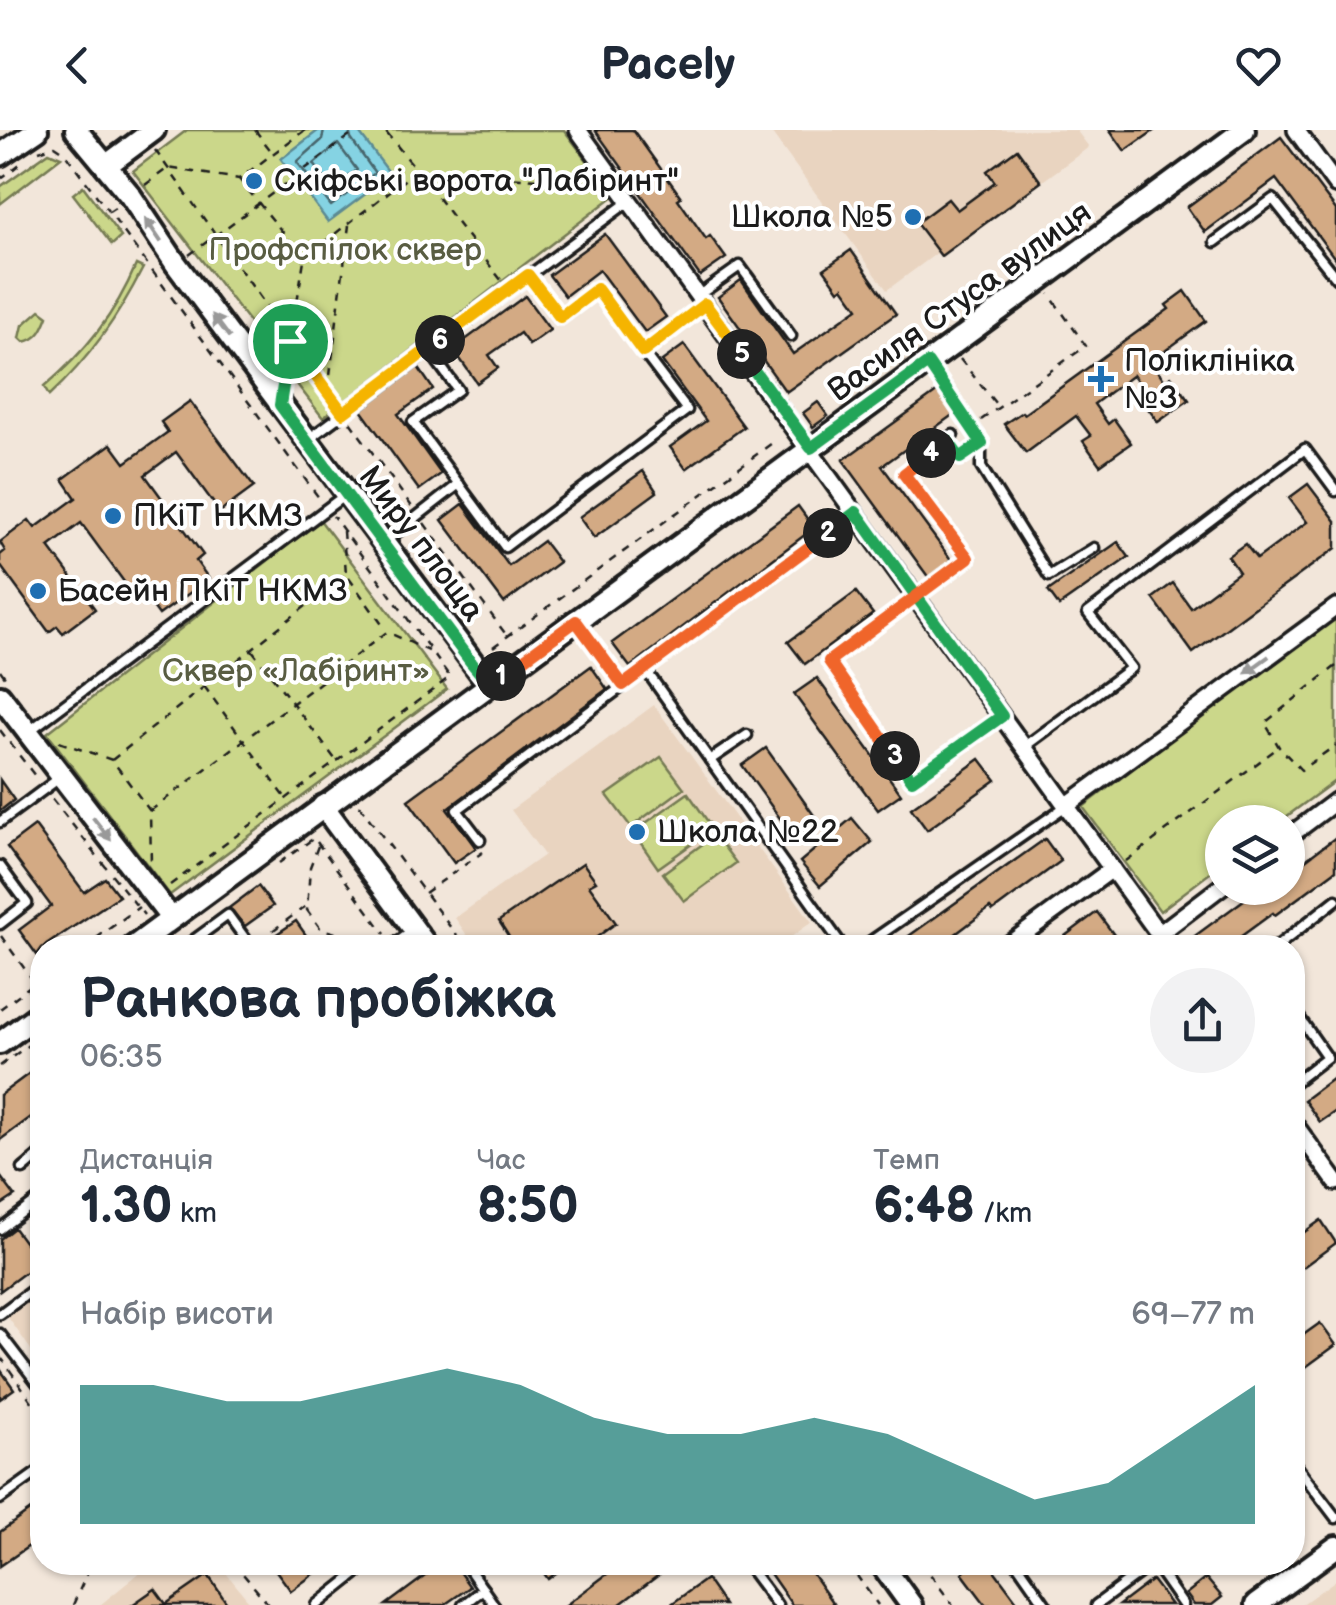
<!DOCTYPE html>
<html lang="uk">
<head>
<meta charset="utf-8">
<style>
  :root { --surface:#fff; --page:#f2f2f3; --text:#1f2937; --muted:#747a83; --accent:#0f766e }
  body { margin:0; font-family:"Balsamiq Sans",sans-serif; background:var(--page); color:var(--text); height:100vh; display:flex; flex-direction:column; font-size:38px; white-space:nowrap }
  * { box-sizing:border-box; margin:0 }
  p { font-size:32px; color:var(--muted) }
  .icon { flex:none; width:55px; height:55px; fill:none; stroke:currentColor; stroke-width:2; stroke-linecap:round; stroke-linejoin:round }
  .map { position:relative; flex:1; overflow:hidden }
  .side { position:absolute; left:30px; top:805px; width:1275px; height:640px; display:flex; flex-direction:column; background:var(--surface); border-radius:40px; box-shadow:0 2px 8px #0004 }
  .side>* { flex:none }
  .controls { position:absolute; left:1205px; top:675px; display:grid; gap:20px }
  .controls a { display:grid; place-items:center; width:100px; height:100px; border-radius:50%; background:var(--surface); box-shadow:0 2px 8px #0004; font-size:50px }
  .pin { position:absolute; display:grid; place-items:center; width:85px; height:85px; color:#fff; margin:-42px; border:5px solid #fff; border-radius:50%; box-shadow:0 2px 10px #0007 }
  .km { position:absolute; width:50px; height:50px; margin:-25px; border-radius:50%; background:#222; color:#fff; font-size:28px; line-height:50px; text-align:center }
  .round { display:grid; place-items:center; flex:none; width:105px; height:105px; border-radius:52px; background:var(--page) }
  .overview { display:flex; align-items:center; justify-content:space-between; height:170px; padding:0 50px }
  h1 { font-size:55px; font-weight:800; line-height:75px }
  .stats { display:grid; grid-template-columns:repeat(3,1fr); gap:15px; height:170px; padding:10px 50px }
  .stats div { display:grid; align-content:center }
  .stats b { font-size:50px; font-weight:800 }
  .stats small { font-size:28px; font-weight:400 }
  .stats p { font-size:28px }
  .chart { height:280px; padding:20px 50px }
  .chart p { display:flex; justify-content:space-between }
  .chart svg { width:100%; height:180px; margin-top:10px; fill:var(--accent); opacity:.7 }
  header { display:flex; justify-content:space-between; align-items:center; height:130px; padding:0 50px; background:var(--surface); font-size:45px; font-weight:800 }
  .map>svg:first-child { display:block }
  .built { fill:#e9d4c0 }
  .green { fill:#cbd78a; stroke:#747a53; stroke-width:2.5 }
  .water { fill:#85d3e3; stroke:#5b8a93; stroke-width:2.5 }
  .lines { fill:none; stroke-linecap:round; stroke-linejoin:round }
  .shore { stroke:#46656c; stroke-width:2.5 }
  .building { fill:#d3aa84; stroke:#1c1c1c; stroke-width:2.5 }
  .service-casing { stroke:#1c1c1c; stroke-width:15 }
  .minor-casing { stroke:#1c1c1c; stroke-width:22 }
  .tertiary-casing { stroke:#1c1c1c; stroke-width:28 }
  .path { stroke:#1c1c1c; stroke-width:2.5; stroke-dasharray:8 8; stroke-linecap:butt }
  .service { stroke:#fff; stroke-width:8 }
  .minor { stroke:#fff; stroke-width:15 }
  .tertiary { stroke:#fff; stroke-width:20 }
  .oneway { fill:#999 }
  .split-1-casing { stroke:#fff; stroke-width:20 }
  .split-2-casing { stroke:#fff; stroke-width:20 }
  .split-3-casing { stroke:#fff; stroke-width:20 }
  .split-4-casing { stroke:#fff; stroke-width:20 }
  .split-5-casing { stroke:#fff; stroke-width:20 }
  .split-6-casing { stroke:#fff; stroke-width:20 }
  .split-7-casing { stroke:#fff; stroke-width:20 }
  .split-1 { stroke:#22a559; stroke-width:12 }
  .split-2 { stroke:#f0652b; stroke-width:12 }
  .split-3 { stroke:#22a559; stroke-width:12 }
  .split-4 { stroke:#f0652b; stroke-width:12 }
  .split-5 { stroke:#22a559; stroke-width:12 }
  .split-6 { stroke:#f5b400; stroke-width:12 }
  .split-7 { stroke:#f5b400; stroke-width:12 }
  .poi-dot { fill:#1f6fb2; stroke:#fff; stroke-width:4 }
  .labels { text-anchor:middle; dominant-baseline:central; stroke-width:8; stroke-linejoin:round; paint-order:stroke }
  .poi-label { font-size:32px; fill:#1c1c1c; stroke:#fff; text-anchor:start }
  .park-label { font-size:32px; fill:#595d42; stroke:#fff }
  .street-label { font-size:32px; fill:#1c1c1c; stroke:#fff }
</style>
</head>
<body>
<header><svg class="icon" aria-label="back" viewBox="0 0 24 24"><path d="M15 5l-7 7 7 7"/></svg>Pacely<svg class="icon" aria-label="heart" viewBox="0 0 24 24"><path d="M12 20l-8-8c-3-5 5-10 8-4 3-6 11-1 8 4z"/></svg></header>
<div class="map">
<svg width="1336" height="1475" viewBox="0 0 1336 1475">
  <rect width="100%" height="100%" fill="#f2e6da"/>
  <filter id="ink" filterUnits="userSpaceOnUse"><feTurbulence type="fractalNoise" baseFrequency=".01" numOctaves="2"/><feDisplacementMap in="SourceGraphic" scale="20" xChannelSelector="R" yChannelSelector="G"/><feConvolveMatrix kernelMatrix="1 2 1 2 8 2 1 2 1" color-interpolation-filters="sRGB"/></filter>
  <g filter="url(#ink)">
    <!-- built -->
    <g class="built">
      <polygon points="769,0 1076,0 1089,17 941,126 937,123 887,160"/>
      <polygon points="654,575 812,792 777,817 476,818 455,788 544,725 511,680"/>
      <polygon points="42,1161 42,1235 7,1186"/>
      <polygon points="153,1432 218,1433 252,1475 100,1475"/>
      <polygon points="1336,1450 1336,1475 1301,1475"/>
    </g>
    <!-- green -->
    <g class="green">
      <polygon points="187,0 564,0 614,66 323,288 133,41"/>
      <polygon points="49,22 61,27 0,74 0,57"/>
      <polygon points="83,56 121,107 112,115 73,64"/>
      <path d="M136 135 143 138C118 187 90 228 49 266L44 257C85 222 115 185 136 135Z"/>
      <path d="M40 180 48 186C43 199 39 209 24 212L20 208 23 195Z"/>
      <polygon points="320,390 447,559 170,765 47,603"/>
      <polygon points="1336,483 1336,650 1279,692 1222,692 1222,734 1160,781 1083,677"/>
      <polygon points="661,627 684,658 631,697 607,665"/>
      <polygon points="688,663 713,699 658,738 633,702"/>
      <polygon points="715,705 736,733 684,771 663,743"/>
    </g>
    <!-- water -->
    <polygon class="water" points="319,0 357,0 391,45 328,92 281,29"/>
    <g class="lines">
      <!-- shore -->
      <g class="shore">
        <polyline points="324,0 322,10 297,32 331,76 375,43 351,9 349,0"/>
        <polygon points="338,14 357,40 333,59 314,34"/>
      </g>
    </g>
    <!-- building -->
    <g class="building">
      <polygon points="595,0 633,0 681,67 678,69 706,109 710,106 726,128 700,146"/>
      <polygon points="1110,0 1155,0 1125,21"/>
      <polygon points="1281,7 1336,80 1336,130 1276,49 1205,102 1187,77"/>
      <polygon points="1017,19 1041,52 941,126 916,93 948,69 957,80 995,52 987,41"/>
      <polygon points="605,104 666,187 645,202 599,140 565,166 549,145"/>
      <polygon points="851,120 896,184 786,262 718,167 741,150 793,224 858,178 843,157 839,160 824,139"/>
      <polygon points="1185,161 1206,191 1151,231 1165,251 1171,246 1189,270 1158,292 1141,269 1147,264 1133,245 1094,274 1108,294 1114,289 1131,313 1100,335 1083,311 1091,306 1076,286 1026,323 1004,294 1022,282 1024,284 1169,179 1166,175"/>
      <polygon points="525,166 550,200 529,215 520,203 489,225 498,238 477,253 453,219"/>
      <polygon points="684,215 744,297 686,339 670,317 706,291 662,231"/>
      <polygon points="418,237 433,259 398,284 441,344 419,360 361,280"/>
      <polygon points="938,261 954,284 882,336 952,431 929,448 843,330"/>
      <polygon points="190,271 254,357 220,382 176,322 145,345 203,425 196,431 209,449 159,485 145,466 138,471 81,393 49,417 95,479 63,503 57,496 49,502 0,435 0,425 5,421 0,412 29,390 35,398 76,368 63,349 111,314 125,333 168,302 161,292"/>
      <polygon points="818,272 828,286 813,297 803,283"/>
      <polygon points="643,341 657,362 594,408 579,387"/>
      <polygon points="1308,354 1336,391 1336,418 1193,523 1153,468 1173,453 1191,478 1239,442 1228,426 1245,414 1257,429 1307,392 1289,368"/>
      <polygon points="463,374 509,436 543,411 559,432 504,473 442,390"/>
      <polygon points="798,376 814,398 630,537 612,513"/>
      <polygon points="1118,412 1129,427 1059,476 1048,461"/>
      <polygon points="856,462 873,484 805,534 788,512"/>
      <polygon points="591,536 607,559 447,679 476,718 454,733 408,670"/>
      <polygon points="817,548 901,664 878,680 794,564"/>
      <polygon points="766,618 818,691 794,708 742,635"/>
      <polygon points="980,629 996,650 927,700 911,678"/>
      <polygon points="0,650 14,670 0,681"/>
      <polygon points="852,688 872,712 820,756 800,732"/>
      <polygon points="35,696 84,762 105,748 119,766 42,818 37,825 19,800 51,776 7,717"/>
      <polygon points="1336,707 1336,740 1275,785 1273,783 1225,818 1193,818 1188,811 1256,761 1259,764 1268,758 1288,758 1288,743"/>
      <polygon points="1045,709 1061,731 993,781 990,778 937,818 892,818"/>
      <polygon points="583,733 596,751 589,755 616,793 582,818 516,818 499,791"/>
      <polygon points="258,756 273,776 245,796 229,778"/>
      <polygon points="1097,782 1114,805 1097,818 1049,818"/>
      <polygon points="296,791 315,818 259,818 259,816"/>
      <polygon points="42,934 42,979 0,1010 0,965"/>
      <polygon points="1336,946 1336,981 1320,992 1304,970"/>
      <polygon points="0,1046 15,1066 0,1076"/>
      <polygon points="1321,1090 1336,1113 1292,1145 1292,1111"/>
      <polygon points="14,1098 39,1132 0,1161 0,1109"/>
      <polygon points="1320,1193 1336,1215 1292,1247 1292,1213"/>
      <polygon points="0,1239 14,1259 0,1269"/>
      <polygon points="42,1372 42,1407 0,1436 0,1402"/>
      <polygon points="282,1432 330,1432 291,1461 274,1438"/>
      <polygon points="444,1432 452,1432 470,1457 444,1475 386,1475"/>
      <polygon points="536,1432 571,1432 548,1449"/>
      <polygon points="623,1432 676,1432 619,1475 566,1475"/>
      <polygon points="762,1432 804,1432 834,1475 792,1475"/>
      <polygon points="960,1432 988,1432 1020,1475 986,1475 962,1443 965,1440"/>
      <polygon points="208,1445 228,1475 132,1475 155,1459 166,1474"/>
      <polygon points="1206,1448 1222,1467 1212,1475 1194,1475 1186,1464"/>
      <polygon points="706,1449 724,1475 670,1475"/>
      <polygon points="1152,1450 1171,1475 1119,1475"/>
    </g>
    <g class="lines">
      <defs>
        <g id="service">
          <polyline points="1215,112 1273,69 1336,148"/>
          <polyline points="528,145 560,187 597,159 643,222 705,174"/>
          <polyline points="699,165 740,136 791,206"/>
          <polyline points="428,219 458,260 413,292 505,417 687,280 643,222"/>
          <polyline points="928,233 976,302 981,313 981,337 1049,446 1094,418"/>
          <polyline points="953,305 905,345 968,429 829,531 912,650 1001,587"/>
          <polyline points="310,308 628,72"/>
          <polyline points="383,413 459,354"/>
          <polyline points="579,494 623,555"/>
          <polyline points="645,539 844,818"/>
          <polyline points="28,602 345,365"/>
          <polyline points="1024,617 1131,538 1088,483 1305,319 1336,361"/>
          <polyline points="710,630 747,605"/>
          <polyline points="0,692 58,649"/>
          <polyline points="480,710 457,680 856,382"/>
          <polyline points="0,736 27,773 0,794"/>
          <polyline points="183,818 228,785 252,818"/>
          <polyline points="389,818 414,800"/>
          <polyline points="861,818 1066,676"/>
          <polyline points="1275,818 1336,770"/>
          <polyline points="1292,877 1327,927 1292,954"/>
          <polyline points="23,1039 42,1023"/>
          <polyline points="0,1099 42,1067"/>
          <polyline points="0,1184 42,1153"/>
          <polyline points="0,1204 42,1259"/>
          <polyline points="1292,1330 1336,1388"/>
          <polyline points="0,1369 42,1339"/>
          <polyline points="464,1432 494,1475"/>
          <polyline points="745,1432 777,1475"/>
          <polyline points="1016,1432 1046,1475"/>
          <polyline points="1153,1432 1183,1475"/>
          <polyline points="317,1475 371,1432"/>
          <polyline points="463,1475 483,1459"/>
          <polyline points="1096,1475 1153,1433"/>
        </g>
        <g id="minor">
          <polyline points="578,0 1169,818"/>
          <polyline points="1296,0 1336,55"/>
          <polyline points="1066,676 1336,477"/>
          <polyline points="1288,707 1336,671"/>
          <polyline points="1159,804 1222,756"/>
          <polyline points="1004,818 1112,739"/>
          <polyline points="1292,991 1336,1052"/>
        </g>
        <g id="tertiary">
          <polyline points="76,0 130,65 176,134 489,554"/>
          <polyline points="0,25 37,0"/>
          <polyline points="107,35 154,0"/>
          <polyline points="0,566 171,788"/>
          <polyline points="323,676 428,818"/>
          <polyline points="132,818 1244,0"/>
          <polyline points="0,913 42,882"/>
          <polyline points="880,1432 911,1475"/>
          <polyline points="1256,1475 1336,1417"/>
        </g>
      </defs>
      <!-- service casing -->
      <use href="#service" class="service-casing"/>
      <!-- minor casing -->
      <use href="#minor" class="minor-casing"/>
      <!-- tertiary casing -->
      <use href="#tertiary" class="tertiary-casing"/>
      <!-- path -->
      <g class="path">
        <polyline points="255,0 272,22"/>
        <polyline points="305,0 239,49 304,128 417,40 384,0"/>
        <polyline points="155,20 336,274"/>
        <polyline points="39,21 55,16 64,22 108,81"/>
        <polyline points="418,41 595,53"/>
        <polyline points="418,42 501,150"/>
        <polyline points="0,49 20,34"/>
        <polyline points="145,55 168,38 239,49"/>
        <polyline points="115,78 109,82 319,368"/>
        <polyline points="189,125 358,0"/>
        <polyline points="960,229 999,278"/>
        <polyline points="284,250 304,130"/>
        <polyline points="328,261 349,95"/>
        <polyline points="981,290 1086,216 1049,164"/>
        <polyline points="350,292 413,378"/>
        <polyline points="953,320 960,328 969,322"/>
        <polyline points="424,393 507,506"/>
        <polyline points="343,401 346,444 386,500"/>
        <polyline points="493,517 775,311"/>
        <polyline points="252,520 335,629"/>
        <polyline points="1336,536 1265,593 1279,617 1301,640 1336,615"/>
        <polyline points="0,540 6,548"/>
        <polyline points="204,556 285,667"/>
        <polyline points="0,600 38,650"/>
        <polyline points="59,612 112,630 150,681 151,734"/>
        <polyline points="112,630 346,444"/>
        <polyline points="52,669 144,785"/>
        <polyline points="359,675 466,818"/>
        <polyline points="150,681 387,502 429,521"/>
        <polyline points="318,716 310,737 307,780 321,799 377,814"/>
        <polyline points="1126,731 1279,617"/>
        <polyline points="279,733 314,708 385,804"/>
        <polyline points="170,755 450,547 333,386"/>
        <polyline points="425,763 483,722"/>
        <polyline points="1,806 35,853"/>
        <polyline points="260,810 306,776"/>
        <polyline points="83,818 139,777"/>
        <polyline points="0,879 42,847"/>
        <polyline points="0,936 42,905"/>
        <polyline points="0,1226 42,1286"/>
        <polyline points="233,1432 269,1475"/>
        <polyline points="847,1432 878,1475"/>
        <polyline points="921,1432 953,1475"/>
        <polyline points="73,1475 92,1432"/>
      </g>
      <!-- service -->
      <use href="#service" class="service"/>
      <!-- minor -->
      <use href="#minor" class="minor"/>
      <!-- tertiary -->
      <use href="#tertiary" class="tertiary"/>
    </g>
    <!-- one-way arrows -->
    <defs><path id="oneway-solid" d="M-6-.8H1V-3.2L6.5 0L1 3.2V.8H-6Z" transform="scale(2.5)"/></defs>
    <g class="oneway">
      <use href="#oneway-solid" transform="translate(153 100) rotate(-124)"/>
      <use href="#oneway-solid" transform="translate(221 196) rotate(-127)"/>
      <use href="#oneway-solid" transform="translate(1257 535) rotate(144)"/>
      <use href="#oneway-solid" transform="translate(102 699) rotate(52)"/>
    </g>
  </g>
  <g class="lines" filter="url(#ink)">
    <defs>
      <polyline id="split-1" points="290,211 280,275 470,531 489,554 501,546"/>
      <polyline id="split-2" points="501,546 576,491 623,555 828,403"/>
      <polyline id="split-3" points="828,403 856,382 1002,586 912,650 895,626"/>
      <polyline id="split-4" points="895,626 829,531 968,428 904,344 931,323"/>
      <polyline id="split-5" points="742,224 811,318 928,233 982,313 960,328 947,310 931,323"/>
      <polyline id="split-6" points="440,210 528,145 560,187 597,159 643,222 705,174 742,224"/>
      <polyline id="split-7" points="290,211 343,283 440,210"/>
    </defs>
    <!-- split-1 casing -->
    <use href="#split-1" class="split-1-casing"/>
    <!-- split-2 casing -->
    <use href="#split-2" class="split-2-casing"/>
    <!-- split-3 casing -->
    <use href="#split-3" class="split-3-casing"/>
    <!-- split-4 casing -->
    <use href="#split-4" class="split-4-casing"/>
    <!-- split-5 casing -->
    <use href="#split-5" class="split-5-casing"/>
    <!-- split-6 casing -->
    <use href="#split-6" class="split-6-casing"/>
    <!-- split-7 casing -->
    <use href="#split-7" class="split-7-casing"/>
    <!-- split-1 -->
    <use href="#split-1" class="split-1"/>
    <!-- split-2 -->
    <use href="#split-2" class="split-2"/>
    <!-- split-3 -->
    <use href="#split-3" class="split-3"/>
    <!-- split-4 -->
    <use href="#split-4" class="split-4"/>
    <!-- split-5 -->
    <use href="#split-5" class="split-5"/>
    <!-- split-6 -->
    <use href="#split-6" class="split-6"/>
    <!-- split-7 -->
    <use href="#split-7" class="split-7"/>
  </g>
  <!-- markers -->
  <g class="poi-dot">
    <circle cx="254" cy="51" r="10"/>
    <circle cx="913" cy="87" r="10"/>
    <path d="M1096 234h10v10h10v10h-10v10h-10v-10h-10v-10h10z"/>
    <circle cx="113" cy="386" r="10"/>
    <circle cx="38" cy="461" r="10"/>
    <circle cx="637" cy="702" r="10"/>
  </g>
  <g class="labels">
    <!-- poi labels -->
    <g class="poi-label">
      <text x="274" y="51">Скіфські ворота "Лабіринт"</text>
      <text x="893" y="87" text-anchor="end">Школа №5</text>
      <text x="1124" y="231">Поліклініка<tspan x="1124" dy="37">№3</tspan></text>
      <text x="133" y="386">ПКіТ НКМЗ</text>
      <text x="58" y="461">Басейн ПКіТ НКМЗ</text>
      <text x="657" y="702">Школа №22</text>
    </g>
    <!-- park labels -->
    <g class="park-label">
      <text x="345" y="120">Профспілок сквер</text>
      <text x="296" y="541">Сквер «Лабіринт»</text>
    </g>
    <!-- street labels -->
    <g class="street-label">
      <text transform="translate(960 172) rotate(-36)">Василя Стуса вулиця</text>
      <text transform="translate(421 414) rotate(53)">Миру площа</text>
    </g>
  </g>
</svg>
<div class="controls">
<a><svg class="icon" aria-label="layers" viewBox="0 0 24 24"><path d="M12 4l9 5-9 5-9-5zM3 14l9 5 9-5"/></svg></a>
</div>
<div class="pin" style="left:290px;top:211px;background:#1e9e55"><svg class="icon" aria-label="arrive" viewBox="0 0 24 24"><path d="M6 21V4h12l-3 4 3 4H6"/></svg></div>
<b class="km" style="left:501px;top:546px">1</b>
<b class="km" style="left:828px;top:403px">2</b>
<b class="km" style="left:895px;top:626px">3</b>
<b class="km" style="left:931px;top:323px">4</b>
<b class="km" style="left:742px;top:224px">5</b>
<b class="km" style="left:440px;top:210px">6</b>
<section class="side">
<div class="overview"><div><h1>Ранкова пробіжка</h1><p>06:35</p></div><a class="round"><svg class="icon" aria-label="share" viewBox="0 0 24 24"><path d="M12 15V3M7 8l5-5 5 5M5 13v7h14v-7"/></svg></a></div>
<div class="stats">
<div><p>Дистанція</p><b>1.30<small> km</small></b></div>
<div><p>Час</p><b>8:50</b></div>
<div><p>Темп</p><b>6:48<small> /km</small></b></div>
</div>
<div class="chart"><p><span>Набір висоти</span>69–77 m</p>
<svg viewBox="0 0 160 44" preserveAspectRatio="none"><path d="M0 44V10L10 10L20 14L30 14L40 10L50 6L60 10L70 18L80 22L90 22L100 18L110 22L120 30L130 38L140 34L150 22L160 10V44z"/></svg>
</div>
</section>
</div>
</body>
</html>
